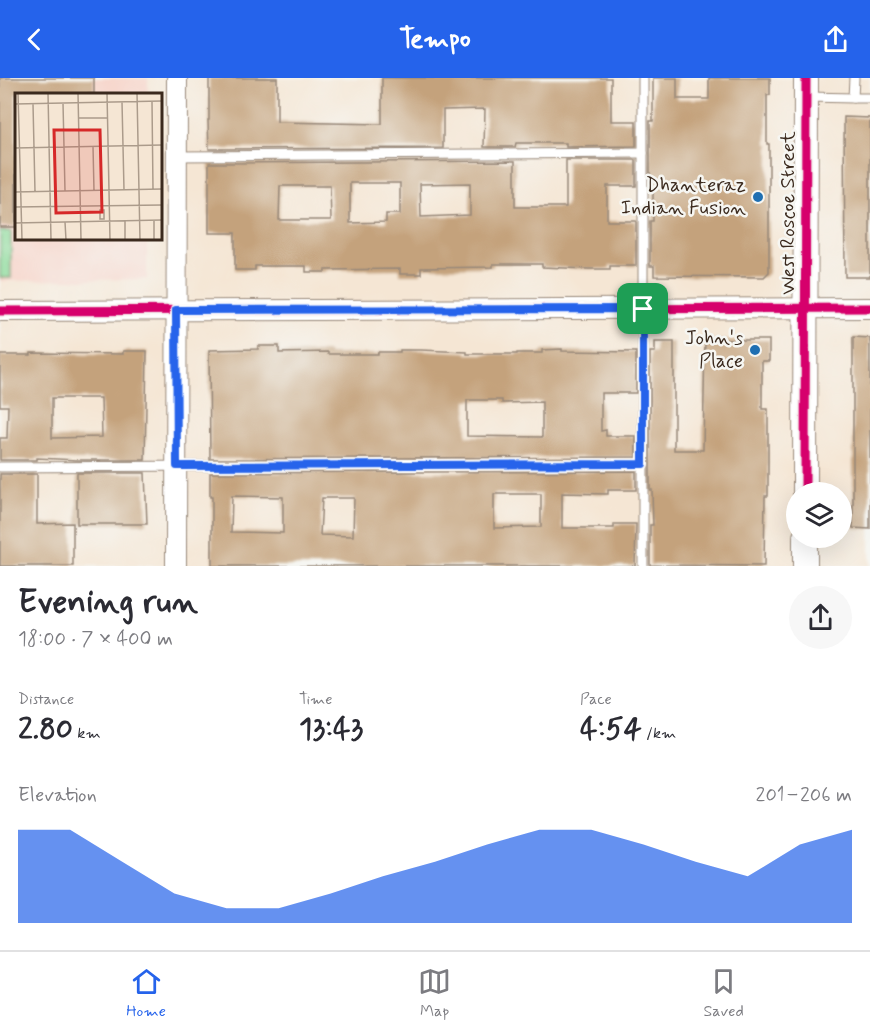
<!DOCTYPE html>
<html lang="en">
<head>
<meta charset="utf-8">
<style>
  :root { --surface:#fff; --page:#f7f7f7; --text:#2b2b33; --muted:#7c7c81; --line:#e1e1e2; --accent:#2563eb }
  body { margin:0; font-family:Mynerve,sans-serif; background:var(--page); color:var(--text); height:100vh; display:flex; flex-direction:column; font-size:22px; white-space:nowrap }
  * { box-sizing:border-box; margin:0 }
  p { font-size:20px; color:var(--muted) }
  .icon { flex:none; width:33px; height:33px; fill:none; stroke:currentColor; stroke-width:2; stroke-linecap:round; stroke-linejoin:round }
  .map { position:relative; height:488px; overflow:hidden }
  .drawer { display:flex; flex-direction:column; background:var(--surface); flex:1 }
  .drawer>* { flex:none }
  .fabs { position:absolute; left:786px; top:404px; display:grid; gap:12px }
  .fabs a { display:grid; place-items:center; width:66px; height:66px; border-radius:50%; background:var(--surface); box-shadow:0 6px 24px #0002; font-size:30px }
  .pin { position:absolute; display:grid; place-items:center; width:51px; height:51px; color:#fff; margin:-26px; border-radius:12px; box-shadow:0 3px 9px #0006 }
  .round { display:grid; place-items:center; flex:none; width:63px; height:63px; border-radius:32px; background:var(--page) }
  .overview { display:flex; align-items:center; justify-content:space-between; height:102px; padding:0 18px }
  h1 { font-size:33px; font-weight:800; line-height:45px }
  .stats { display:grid; grid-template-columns:repeat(3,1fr); gap:9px; height:102px; padding:6px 18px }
  .stats div { display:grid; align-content:center }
  .stats b { font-size:30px; font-weight:800 }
  .stats small { font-size:16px; font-weight:400 }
  .stats p { font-size:16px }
  .chart { height:168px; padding:12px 18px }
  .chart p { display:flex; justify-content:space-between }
  .chart svg { width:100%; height:108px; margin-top:6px; fill:var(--accent); opacity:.7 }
  header { display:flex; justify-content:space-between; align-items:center; height:78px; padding:0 18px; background:var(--accent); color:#fff; font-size:27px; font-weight:800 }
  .tab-bar { display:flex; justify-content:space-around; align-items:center; height:84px; border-top:2px solid var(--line); background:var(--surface); font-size:16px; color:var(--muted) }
  .tab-bar a { display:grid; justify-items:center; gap:3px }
  .tab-bar .active { color:var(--accent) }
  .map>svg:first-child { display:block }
  .built { fill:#f7d1c6 }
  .green { fill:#8ada9a; stroke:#62825c; stroke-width:1.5 }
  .building { fill:#c4a27c; fill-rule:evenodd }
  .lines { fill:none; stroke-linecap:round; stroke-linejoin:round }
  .service-casing { stroke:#988879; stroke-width:11 }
  .minor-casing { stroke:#988879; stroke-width:22 }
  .tertiary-casing { stroke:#988879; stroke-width:26 }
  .service { stroke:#fff; stroke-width:9 }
  .minor { stroke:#fff; stroke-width:20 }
  .tertiary { stroke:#fff; stroke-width:24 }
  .cycleway-casing { stroke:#f6f6f2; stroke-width:13 }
  .cycleway { stroke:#d6006c; stroke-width:9 }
  .route-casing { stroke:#fff; stroke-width:12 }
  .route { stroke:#2563eb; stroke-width:8 }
  .poi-dot { fill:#1f6fb2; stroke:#f6f6f2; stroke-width:2 }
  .labels { text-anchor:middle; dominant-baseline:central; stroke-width:5; stroke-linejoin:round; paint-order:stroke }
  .poi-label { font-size:20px; fill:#3b2a1e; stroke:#f6f6f2; text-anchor:end }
  .street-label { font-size:20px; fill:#3b2a1e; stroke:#f6f6f2 }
  .inset-road { fill:none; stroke:#ab9b8b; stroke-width:1.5 }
  .view { fill:#d62828; fill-opacity:0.15; stroke:#d62828; stroke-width:3 }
  .inset-edge { fill:none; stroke:#3b2a1e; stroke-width:3 }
</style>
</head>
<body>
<header><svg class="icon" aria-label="back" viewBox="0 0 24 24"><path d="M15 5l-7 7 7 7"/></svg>Tempo<svg class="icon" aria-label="share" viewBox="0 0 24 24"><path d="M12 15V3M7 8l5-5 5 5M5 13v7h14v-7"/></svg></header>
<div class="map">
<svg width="870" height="488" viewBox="0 0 870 488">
  <rect width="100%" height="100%" fill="#f6f6f2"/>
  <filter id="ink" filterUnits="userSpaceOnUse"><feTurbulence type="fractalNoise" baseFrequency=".0167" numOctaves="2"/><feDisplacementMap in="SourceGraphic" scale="12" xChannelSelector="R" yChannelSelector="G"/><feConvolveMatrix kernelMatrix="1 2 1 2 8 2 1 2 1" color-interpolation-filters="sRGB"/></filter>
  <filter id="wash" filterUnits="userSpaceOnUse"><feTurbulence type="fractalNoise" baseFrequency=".008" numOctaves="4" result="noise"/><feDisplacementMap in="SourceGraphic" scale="24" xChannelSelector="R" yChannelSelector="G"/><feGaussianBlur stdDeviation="1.35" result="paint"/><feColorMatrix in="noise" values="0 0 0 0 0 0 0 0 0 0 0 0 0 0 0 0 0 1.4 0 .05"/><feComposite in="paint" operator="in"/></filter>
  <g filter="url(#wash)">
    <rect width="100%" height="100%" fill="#f5e6d4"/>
    <!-- built -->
    <polygon class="built" points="0,0 148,0 148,16 16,16 16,160 147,161 147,201 0,203"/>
    <!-- green -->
    <rect class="green" x="0" y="153" width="11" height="47"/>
    <g id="blocks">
      <!-- building -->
      <g class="building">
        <polygon points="0,0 94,0 94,16 16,16 16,149 0,149"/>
        <polygon points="209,0 277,0 277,44 382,46 382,0 611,0 611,43 636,43 636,68 566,69 566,65 516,65 515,69 484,69 485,31 443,32 443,70 209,71 208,42 209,42"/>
        <polygon points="653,0 677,0 677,21 709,21 709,0 770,0 770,17 767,17 767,66 769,66 769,194 764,199 654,198 654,188 650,188 650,143 653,143 653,110 650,110 650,43 653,43"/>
        <polygon points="844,39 870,40 870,199 845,199"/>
        <path d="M566 82H636V108H607V143H636V188H610V191H589L542 189V186H493V189L421 190V196H400V191L325 192V194H306V188H255V192H235V155H209V85L515 83V129H566ZM350 105H400V136H386V144L350 145ZM470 105V137L421 139 420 106ZM280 108H330L331 142H279Z"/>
        <polygon points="853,259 870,260 870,451 853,450"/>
        <polygon points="705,262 769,262 769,283 762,283 762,331 768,331 768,418 765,418 764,488 650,487 650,447 653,447 652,412 650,412 650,274 655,274 655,264 674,264 674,372 703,372"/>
        <path d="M258 268H279V275L328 274V276H378V274H400V272H421L467 274V276H517V275H542V272L562 271V273L636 274V315H601V353L606 352V358H636V379L210 381 209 272 258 271ZM467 322H502V325L542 324V359L467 358Z"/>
        <path d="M123 273H147L145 382H77L37 380V382H0V360H7L8 328H0V277H31V275L123 276ZM52 320H101L102 359 52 360Z"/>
        <path d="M636 393V412H608V416L562 415V450H614V446H636L635 488H212V419H210V395ZM494 416H541V449L494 450ZM232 418 283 419V455L231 454ZM322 420H354L353 458 320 457Z"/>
        <polygon points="77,395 145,395 147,446 77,446"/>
        <polygon points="0,396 37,396 37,446 73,445 73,488 0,488"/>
      </g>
    </g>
  </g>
  <g filter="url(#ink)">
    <use href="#blocks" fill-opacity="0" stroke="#988879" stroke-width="1.5"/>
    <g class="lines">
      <defs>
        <g id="service">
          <polyline points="854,0 853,20 870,20"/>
          <polyline points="808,19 853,20"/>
          <polyline points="177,78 643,75"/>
          <polyline points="0,389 643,386"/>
          <polyline points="643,488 643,0"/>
        </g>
        <g id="minor">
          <polyline points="0,233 870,230"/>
          <polyline points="176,488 177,0"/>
        </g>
        <g id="tertiary">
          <polyline points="805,414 806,0"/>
          <polyline points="805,488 805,459"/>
        </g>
      </defs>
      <!-- service casing -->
      <use href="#service" class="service-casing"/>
      <!-- minor casing -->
      <use href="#minor" class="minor-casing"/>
      <!-- tertiary casing -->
      <use href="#tertiary" class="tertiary-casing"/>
      <!-- service -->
      <use href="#service" class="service"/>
      <!-- minor -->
      <use href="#minor" class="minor"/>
      <!-- tertiary -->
      <use href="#tertiary" class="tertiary"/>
      <defs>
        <g id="cycleway">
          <polyline points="0,233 870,230"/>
          <polyline points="805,414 806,0"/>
        </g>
      </defs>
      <!-- cycleway casing -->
      <use href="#cycleway" class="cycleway-casing"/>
      <!-- cycleway -->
      <use href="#cycleway" class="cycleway"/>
    </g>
  </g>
  <g class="lines" filter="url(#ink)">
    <defs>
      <polygon id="route" points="643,231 643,386 177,388 176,232"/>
    </defs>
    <!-- route casing -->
    <use href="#route" class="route-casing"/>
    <!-- route -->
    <use href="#route" class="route"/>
  </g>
  <!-- markers -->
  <g class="poi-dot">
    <circle cx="758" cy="119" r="6"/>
    <circle cx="755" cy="272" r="6"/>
  </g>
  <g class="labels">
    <!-- poi labels -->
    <g class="poi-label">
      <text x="746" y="107">Dhanteraz<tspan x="746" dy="23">Indian Fusion</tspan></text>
      <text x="743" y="260">John's<tspan x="743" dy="23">Place</tspan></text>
    </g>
    <!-- street labels -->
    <g class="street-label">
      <text transform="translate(788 135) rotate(-90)">West Roscoe Street</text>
    </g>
  </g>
  <!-- overview -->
  <g transform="translate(15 15)">
    <rect width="147" height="147" fill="#f5e6d4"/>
    <path class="inset-road" d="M3 0 7 147M33 0 36 147M63 0 66 147M92 0 95 147M122 0 125 147M107 9 109 97M137 9 138 97M48 10 50 98M0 11 147 8M18 11 20 99M63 25H92M78 53 79 98M0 55 147 52M0 99 147 96M0 114 147 112M85 117H89V126H85ZM110 128V147M139 128V147M50 129 51 147M0 130 147 127"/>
    <path class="view" d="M39 37H85L87 119 41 120Z"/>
    <rect width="147" height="147" class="inset-edge"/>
  </g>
</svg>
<div class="fabs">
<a><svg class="icon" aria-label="layers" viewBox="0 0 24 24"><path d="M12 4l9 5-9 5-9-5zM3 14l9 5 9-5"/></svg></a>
</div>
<div class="pin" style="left:643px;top:231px;background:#1e9e55"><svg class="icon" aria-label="arrive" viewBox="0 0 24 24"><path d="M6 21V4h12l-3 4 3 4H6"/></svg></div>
</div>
<section class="drawer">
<div class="overview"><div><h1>Evening run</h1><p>18:00 · 7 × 400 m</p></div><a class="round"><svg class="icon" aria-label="share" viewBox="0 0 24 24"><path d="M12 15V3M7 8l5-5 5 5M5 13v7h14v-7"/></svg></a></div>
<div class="stats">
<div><p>Distance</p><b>2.80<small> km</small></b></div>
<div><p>Time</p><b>13:43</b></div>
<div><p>Pace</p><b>4:54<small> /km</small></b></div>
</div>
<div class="chart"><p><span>Elevation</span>201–206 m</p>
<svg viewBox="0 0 160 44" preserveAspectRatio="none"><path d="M0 44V6L10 6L20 19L30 32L40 38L50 38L60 32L70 25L80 19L90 12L100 6L110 6L120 12L130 19L140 25L150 12L160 6V44z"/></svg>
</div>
</section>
<nav class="tab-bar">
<a class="active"><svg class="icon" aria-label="home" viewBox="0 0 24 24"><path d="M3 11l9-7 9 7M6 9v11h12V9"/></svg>Home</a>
<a><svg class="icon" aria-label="map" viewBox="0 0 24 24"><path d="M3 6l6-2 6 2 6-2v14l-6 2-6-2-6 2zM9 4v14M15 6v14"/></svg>Map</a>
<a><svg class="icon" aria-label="saved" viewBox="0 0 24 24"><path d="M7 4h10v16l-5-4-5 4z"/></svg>Saved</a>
</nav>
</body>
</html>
